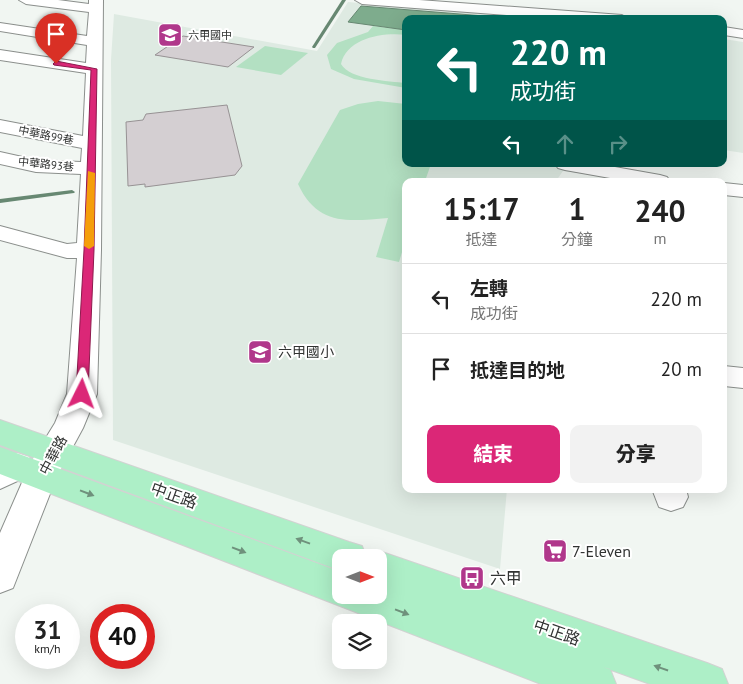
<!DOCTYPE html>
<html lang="zh-TW">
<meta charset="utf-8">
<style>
:root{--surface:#fff;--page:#f2f2f2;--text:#222;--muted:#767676;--line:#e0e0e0;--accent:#db2777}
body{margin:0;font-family:"PT Sans","Noto Sans TC",sans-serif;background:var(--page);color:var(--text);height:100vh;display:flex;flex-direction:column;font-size:19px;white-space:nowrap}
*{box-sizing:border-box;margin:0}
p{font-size:16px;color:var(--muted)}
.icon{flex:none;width:28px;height:28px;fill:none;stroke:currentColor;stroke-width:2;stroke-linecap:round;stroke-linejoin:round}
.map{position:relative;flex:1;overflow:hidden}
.sheet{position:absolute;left:402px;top:178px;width:325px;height:315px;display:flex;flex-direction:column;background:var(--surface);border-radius:10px;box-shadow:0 5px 20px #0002}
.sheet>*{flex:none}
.guide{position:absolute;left:402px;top:15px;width:325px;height:152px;border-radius:10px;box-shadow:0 5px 20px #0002;background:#00695c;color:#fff;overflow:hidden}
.needle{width:32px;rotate:90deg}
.buttons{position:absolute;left:332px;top:549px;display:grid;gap:10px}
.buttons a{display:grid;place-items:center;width:55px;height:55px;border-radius:10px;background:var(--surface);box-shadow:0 5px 20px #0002;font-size:25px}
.speed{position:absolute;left:15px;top:604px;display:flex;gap:10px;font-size:25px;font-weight:700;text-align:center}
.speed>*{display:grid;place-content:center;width:65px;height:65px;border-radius:50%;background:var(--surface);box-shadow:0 5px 20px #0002;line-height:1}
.speed small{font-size:12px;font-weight:400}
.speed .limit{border:8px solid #d22;background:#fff;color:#111}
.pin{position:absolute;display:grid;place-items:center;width:42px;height:42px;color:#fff;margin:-51px -21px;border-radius:50% 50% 50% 0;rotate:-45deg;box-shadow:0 0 5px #0007}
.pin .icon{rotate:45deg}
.me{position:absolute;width:55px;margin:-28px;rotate:3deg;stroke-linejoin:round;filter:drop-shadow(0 0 4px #0008)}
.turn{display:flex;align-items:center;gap:18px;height:105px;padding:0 25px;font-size:22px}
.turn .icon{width:65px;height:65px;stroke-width:2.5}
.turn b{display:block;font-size:35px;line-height:42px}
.lanes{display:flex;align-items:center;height:48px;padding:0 25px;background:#0003;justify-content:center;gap:25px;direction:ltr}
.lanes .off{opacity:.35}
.eta{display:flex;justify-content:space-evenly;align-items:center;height:85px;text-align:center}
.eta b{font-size:30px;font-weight:800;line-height:35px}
.action{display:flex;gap:10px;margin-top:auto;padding:10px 25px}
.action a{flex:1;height:58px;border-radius:10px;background:var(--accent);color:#fff;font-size:20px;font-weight:800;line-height:58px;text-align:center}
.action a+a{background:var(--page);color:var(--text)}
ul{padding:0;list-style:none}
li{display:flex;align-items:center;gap:15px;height:70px;padding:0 25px;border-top:1px solid var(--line)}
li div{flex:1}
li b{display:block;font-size:19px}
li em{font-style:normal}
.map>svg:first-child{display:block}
</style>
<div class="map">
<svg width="743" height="684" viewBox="0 0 743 684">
<rect width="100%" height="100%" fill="#f1f6f2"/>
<g fill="#deeae2">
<path d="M348,2L540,19H406V164H588L586,174L563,171L556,181H406V489H507L500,569L113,440L111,60L114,14L317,51Z"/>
<path d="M724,39L743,42V153L724,150Z"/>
</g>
<g fill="#b3e0c2">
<path d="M373,26L406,30V35C383,32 347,38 341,64C350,80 389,81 406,83V88L354,79L331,69L327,55L337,43L368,32Z"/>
<path d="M265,46L308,53L281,75L236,67Z"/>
<path d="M378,101L406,104V164H431L425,181H406V239L399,262L376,257L388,218C349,221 318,227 298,184L340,110L358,104Z"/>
</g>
<path fill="#7eac8d" stroke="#678872" d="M361,6L484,16L483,19H406V30L348,22Z"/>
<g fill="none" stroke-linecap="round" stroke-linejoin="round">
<g fill="#678872" fill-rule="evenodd">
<path d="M342,0H346L315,48H313L312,47Z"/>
<path d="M72,190L75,192L74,193L0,203V199Z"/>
</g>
</g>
<g fill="#d4cfd2" stroke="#979294">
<path d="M183,36L254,47L228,67L155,55Z"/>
<path d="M227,105L242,166L235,175L145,187V184L128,186L126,122L143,120L146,114Z"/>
</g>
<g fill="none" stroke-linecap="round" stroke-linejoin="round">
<defs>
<g id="minor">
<path d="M19,0H58L89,4V0H103L101,250L97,394L83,428L57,476L13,588L0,593V533L24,478L0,489V460L17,453L29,457L31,462L55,423L67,394L77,258H67L0,240V226L67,244L77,243L81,174L36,172L0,164V152L36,160L81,162L82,148L0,132V120L83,136L86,73L0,60V50L86,63L87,45L0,31V23L87,36L89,12L26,4Z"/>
<path d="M355,0H419L622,15L629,19H560L362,4Z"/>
<path d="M724,27L743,30V38L724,35Z"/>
<path d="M555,164H598L660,175L667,177L670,181H627L565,170L558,168Z"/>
<path d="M724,183L743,185V197L724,195Z"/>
<path d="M724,366L743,368V388L724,386Z"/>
<path d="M652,489H686L688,497L683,507L671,511L659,507Z"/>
</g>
<path id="major" d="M0,420L349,542L362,546L366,556L379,551L707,663L722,669L728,684H650L603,667L610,669L616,684H541L0,474V447L341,572V595H379V585L528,639L379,585V558H341V571L0,445Z"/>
</defs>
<use href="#minor" stroke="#8b8f8c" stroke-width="2"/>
<use href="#major" stroke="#d2d2d2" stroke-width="2"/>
<use href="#minor" fill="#fff" fill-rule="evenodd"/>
<use href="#major" fill="#adefc7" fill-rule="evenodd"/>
</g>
<defs><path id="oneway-solid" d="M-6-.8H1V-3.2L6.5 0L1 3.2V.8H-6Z" transform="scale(1.25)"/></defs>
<g fill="#6f917c">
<use href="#oneway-solid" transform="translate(87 493) rotate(21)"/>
<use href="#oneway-solid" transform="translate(303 541) rotate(-160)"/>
<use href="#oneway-solid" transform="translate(239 550) rotate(21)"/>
<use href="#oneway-solid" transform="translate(402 612) rotate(21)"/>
<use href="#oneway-solid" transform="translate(661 668) rotate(-161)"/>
</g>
<path fill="#db2777" stroke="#8e194d" d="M56,61L97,69L94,250L88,394L82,398L76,394L84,250L91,70L54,65L53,64Z"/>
<path fill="#f59e0b" d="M88,171L95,173L94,246L89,249L84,246Z"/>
<defs>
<symbol id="school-square" viewBox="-11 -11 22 22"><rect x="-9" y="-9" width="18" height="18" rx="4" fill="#b0378b" stroke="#fff"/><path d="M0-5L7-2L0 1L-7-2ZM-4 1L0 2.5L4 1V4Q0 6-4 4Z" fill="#fff"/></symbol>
<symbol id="supermarket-square" viewBox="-11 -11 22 22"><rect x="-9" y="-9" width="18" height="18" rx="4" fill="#b0378b" stroke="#fff"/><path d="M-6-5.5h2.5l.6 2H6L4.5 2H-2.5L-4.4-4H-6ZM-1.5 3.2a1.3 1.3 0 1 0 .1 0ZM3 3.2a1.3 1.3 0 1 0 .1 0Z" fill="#fff"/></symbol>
<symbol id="bus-square" viewBox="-11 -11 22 22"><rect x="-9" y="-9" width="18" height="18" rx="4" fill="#b0378b" stroke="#fff"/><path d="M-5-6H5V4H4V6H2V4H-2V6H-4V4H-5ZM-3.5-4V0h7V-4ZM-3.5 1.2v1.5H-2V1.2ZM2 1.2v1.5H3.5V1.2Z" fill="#fff"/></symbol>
</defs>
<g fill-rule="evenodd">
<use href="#school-square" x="156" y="21" width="28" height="28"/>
<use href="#school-square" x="246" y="338" width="28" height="28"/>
<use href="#supermarket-square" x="541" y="537" width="28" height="28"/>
<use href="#bus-square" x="458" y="564" width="28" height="28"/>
</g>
<g text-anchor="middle" stroke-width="4" stroke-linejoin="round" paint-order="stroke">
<g font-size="11" fill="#313332" stroke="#fff" text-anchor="start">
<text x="188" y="39">六甲國中</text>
</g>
<g font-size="11" fill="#313332" stroke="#fff">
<text transform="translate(46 135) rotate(11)" y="4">中華路99巷</text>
<text transform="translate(46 164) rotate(6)" y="4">中華路93巷</text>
</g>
<g font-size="14" fill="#313332" stroke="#fff" text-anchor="start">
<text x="278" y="357">六甲國小</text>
</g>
<g font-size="14" fill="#313332" stroke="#fff">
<text transform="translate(53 455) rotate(-62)" y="5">中華路</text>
</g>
<g font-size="16" fill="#313332" stroke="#fff">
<text transform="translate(174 495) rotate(20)" y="6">中正路</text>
<text transform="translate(557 632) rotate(19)" y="6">中正路</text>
</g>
<g font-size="16" fill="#313332" stroke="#fff" text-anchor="start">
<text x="572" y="557">7-Eleven</text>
<text x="490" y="584">六甲</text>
</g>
</g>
</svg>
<div class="buttons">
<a><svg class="needle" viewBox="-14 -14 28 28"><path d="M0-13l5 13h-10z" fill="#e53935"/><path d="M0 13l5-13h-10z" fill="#767676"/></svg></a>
<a><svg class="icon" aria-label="layers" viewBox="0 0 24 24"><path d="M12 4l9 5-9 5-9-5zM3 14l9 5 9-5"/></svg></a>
</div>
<div class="speed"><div>31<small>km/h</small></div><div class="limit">40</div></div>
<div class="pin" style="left:56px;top:64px;background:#d93025"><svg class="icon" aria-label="arrive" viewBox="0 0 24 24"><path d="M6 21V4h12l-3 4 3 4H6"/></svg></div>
<svg class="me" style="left:82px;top:394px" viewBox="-20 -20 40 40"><path d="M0-17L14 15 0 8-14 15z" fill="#db2777" stroke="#fff" stroke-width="4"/></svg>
<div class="guide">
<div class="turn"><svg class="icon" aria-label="left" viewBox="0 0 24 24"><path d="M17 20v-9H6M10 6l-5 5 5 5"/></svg><div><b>220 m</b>成功街</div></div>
<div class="lanes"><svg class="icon" aria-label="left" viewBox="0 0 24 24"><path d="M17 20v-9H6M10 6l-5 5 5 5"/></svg><svg class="icon off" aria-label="ahead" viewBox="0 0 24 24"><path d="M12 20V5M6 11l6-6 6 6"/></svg><svg class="icon off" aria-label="right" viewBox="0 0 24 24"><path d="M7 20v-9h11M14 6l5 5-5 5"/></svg></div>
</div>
<section class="sheet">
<div class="eta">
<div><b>15:17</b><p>抵達</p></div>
<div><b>1</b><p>分鐘</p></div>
<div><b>240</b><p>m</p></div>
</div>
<ul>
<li><svg class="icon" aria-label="left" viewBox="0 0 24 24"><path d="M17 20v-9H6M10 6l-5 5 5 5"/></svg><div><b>左轉</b><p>成功街</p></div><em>220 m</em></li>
<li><svg class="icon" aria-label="arrive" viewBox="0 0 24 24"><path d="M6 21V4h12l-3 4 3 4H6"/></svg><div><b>抵達目的地</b></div><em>20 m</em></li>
</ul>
<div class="action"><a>結束</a><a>分享</a></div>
</section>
</div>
